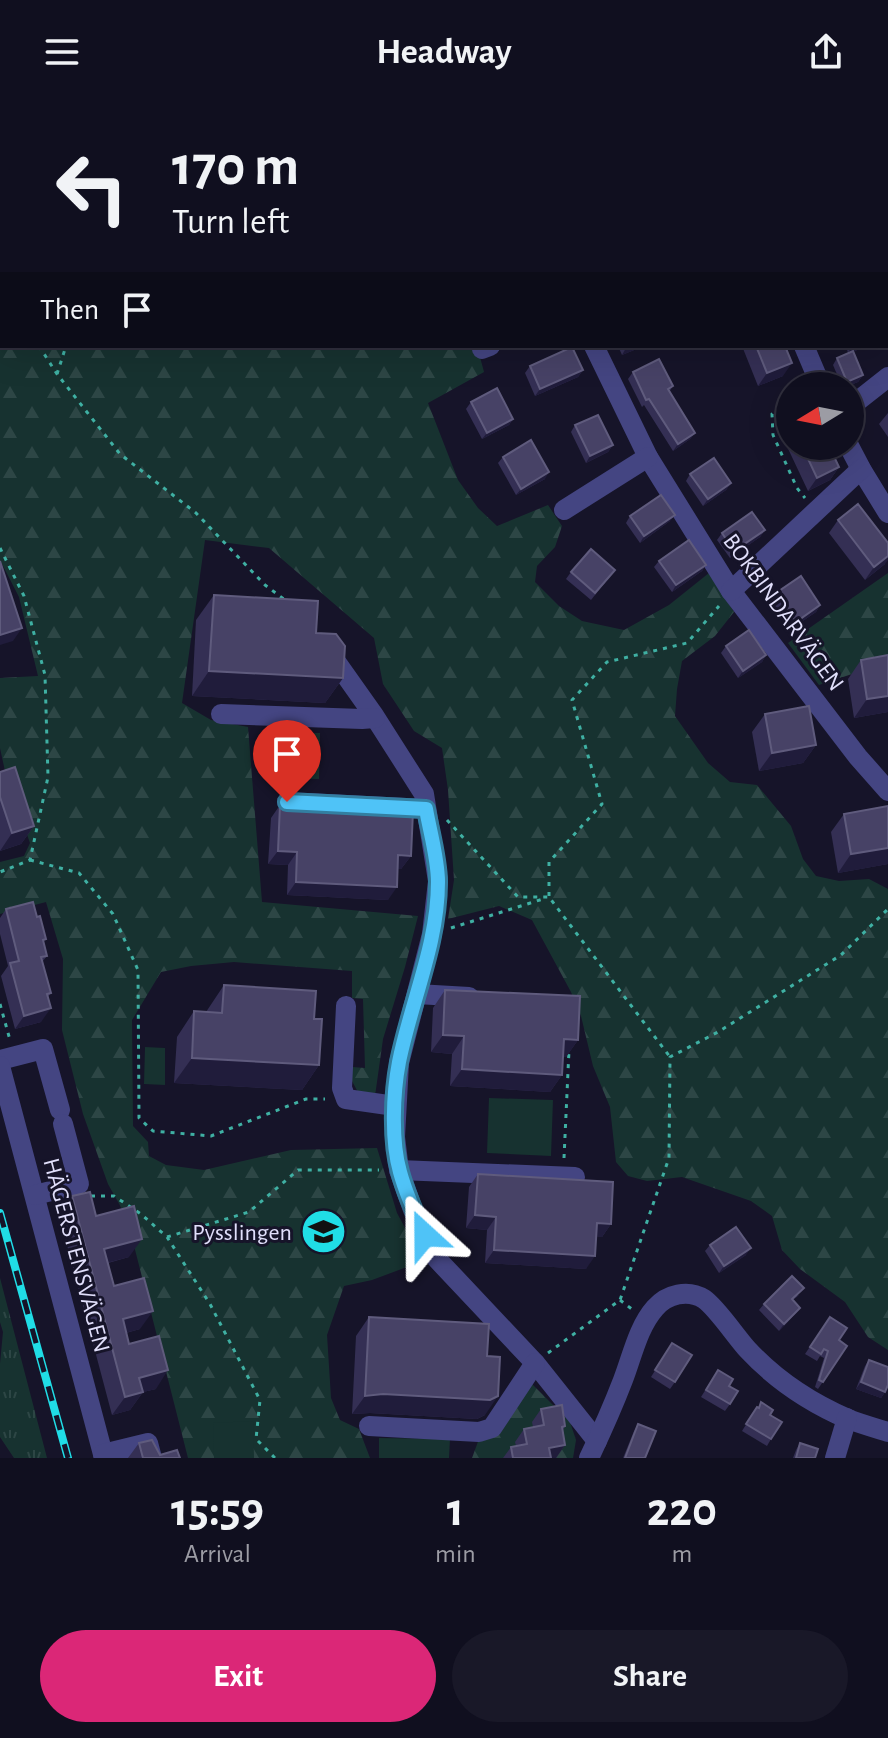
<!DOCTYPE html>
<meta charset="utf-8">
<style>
:root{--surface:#100f1f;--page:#191828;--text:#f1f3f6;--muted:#9c9ca4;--line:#302f3d;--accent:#db2777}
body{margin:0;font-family:"Alegreya Sans",sans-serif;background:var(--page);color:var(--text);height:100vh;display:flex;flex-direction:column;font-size:30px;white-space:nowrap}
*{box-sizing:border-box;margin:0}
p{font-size:26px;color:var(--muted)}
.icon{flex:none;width:44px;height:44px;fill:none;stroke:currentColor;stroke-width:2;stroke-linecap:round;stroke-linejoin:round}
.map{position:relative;height:1354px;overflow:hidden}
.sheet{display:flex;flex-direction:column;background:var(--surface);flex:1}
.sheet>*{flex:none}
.hud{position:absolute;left:0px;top:0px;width:888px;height:244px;box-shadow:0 8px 32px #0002,0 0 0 2px var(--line);background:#100f1f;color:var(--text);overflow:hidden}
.needle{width:52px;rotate:260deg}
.fabs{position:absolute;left:776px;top:268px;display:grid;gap:16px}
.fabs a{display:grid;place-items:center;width:88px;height:88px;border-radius:50%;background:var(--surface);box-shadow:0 8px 32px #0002,0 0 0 2px var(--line);font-size:40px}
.pin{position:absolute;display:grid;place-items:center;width:68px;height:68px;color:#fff;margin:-82px -34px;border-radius:50% 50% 50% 0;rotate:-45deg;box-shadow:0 0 8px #0007}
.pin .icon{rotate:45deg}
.me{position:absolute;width:88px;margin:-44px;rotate:336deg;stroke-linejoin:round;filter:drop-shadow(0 0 6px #0008)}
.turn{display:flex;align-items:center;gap:28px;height:168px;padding:0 40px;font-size:36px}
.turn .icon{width:104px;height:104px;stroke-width:2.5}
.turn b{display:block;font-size:56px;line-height:68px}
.then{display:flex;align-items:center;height:76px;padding:0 40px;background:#0003;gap:16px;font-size:30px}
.eta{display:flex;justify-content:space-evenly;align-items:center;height:136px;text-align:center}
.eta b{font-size:48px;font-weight:700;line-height:56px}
.action{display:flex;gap:16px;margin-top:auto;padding:16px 40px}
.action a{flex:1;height:92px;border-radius:48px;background:var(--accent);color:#fff;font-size:32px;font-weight:700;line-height:92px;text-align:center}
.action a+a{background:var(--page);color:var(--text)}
header{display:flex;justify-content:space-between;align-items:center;height:104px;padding:0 40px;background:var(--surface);font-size:36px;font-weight:700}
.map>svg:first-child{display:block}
</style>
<header><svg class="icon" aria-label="menu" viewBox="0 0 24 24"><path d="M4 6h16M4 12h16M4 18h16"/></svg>Headway<svg class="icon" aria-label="share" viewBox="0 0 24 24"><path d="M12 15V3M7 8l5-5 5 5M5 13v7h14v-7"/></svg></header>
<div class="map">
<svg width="888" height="1354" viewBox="0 0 888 1354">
<defs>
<pattern id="grass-tufts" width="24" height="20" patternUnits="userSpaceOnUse" patternTransform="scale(2)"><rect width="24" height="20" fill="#173230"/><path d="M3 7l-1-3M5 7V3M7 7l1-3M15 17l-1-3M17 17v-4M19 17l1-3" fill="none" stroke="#2d4645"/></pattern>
<pattern id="forest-firs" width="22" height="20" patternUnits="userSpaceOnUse" patternTransform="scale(2)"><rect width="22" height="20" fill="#173230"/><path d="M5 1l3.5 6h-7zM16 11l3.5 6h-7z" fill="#2d4645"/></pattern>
</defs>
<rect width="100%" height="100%" fill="#161429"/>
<path fill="url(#grass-tufts)" d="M0,1174L47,1354H14L0,1333V1260L3,1228L0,1218Z"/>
<g fill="url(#forest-firs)">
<path d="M0,56L2,61V242H477L484,268L428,299L458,376L478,404L497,422L548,401L562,422L555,443L537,462L535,478L559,502L582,517L624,526L669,501L709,469L734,508L715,532L682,557L677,585L675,612L708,659L730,678L757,681L791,722L803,755L816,772L839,777L869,775L888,785V1246L868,1233L845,1198L800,1165L782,1146L772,1112L751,1097L682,1073L647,1077L628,1072L616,1058L610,1003L593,962L581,912L571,888L532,816L499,802L448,815L454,776L448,686L442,644L414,627L383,580L374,534L269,444L205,436L182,599L211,616L248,623L262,798L418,812L405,863L383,935L375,992L359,990L352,977V963L365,964L363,895L352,894V867L234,858L191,862L161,868L132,916L133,1022L148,1038L149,1052L166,1061L204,1066L291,1046L377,1044L397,1109L423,1157L372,1176L344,1182L327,1231L331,1294L340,1316L359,1325L370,1354H188L127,1114L108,1080L83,1010L62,926L63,855L46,798L0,810V758L24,752L30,739L5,667L0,644V574L38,572L19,493L0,456Z"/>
<path d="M888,469V558L819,581L788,539Z"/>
<path d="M530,1278L570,1318L576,1336L573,1354H472L479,1335Z"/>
</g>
<g fill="#173230">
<path d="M266,628L320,629L319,675L266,674Z"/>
<path d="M145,943L165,944V981L144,980Z"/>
<path d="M489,994L553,996L551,1052L487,1049Z"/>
<path d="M253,1317L254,1354H214L213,1319Z"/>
<path d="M379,1334L450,1335L449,1354H379Z"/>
</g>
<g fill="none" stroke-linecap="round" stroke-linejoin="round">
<g stroke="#3fb0a3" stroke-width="3" stroke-dasharray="4 6" stroke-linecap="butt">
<path d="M663,0L664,2"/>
<path d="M886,32H888"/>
<path d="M0,201L2,202"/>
<path d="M39,242L57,270L120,350L196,409L265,481L285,496"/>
<path d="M57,270L66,242"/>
<path d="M790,302L780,303L772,310L773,331L797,384L805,394"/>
<path d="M0,444L24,492L45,571L48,673L30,756L0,768"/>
<path d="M447,716L518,793H549L670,953"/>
<path d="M30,756L79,769L113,810L138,866L139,1014L153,1027L211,1032L306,995H325"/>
<path d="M549,792V758L602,700L572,596L607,558L687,539L719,502"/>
<path d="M451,824L543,795"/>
<path d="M0,900L10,936"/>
<path d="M564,1054L569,946"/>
<path d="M91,1092H114L141,1110L167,1133L210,1200L260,1296L256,1335L275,1354"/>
<path d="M167,1133L249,1108L298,1066H379"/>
<path d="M620,1196L633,1206"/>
<path d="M548,1249L620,1196L669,1054L670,953L718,928L841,851L888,805"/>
</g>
<g stroke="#444582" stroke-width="20">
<path d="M0,0L2,5"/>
<path d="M724,0L725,2"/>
<path d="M537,2V0"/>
<path d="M594,242L648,353L731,487L858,653L888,687"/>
<path d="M804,242L821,282"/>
<path d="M482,245L490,242"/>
<path d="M850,303L888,273"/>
<path d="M849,342L861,365L888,409"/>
<path d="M564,406L648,353"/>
<path d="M731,487L861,365"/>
<path d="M327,545L373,610L424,690L438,777L432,830L399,959L395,1033L399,1066L413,1106L437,1155L535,1259L597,1337"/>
<path d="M221,610L362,615L375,614"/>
<path d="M287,698L426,705"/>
<path d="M417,890L469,893"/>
<path d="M346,902L342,984L346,995L395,1002"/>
<path d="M0,956L43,945L60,1006"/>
<path d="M0,962L104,1354"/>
<path d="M399,1066L575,1073"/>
<path d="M35,1091L79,1080L63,1020"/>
<path d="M369,1322L479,1328L492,1324L535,1259"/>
<path d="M103,1350L148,1339L152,1354"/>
<path d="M589,1354C601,1329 613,1302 623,1276C632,1253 638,1223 655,1204C667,1190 688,1185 704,1195C717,1204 736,1233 748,1246C775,1275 811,1299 848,1315C861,1320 875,1324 888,1328"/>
<path d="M835,1354L847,1314"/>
</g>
<defs>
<path id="rail" d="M0,1109L68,1354"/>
</defs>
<use href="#rail" stroke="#20dde6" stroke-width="8"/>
<use href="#rail" stroke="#161429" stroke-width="5" stroke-dasharray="15" stroke-linecap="butt"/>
</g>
<g fill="#342f54">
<path d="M668,0H703L704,2H668Z"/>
<path d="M830,0H888V4L886,7V2H831Z"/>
<path d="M886,42H888V139L886,134Z"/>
<path d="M618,242H644L622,251Z"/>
<path d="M742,242H785L783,272L758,282Z"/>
<path d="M846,242H870L848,249Z"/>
<path d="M837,254L863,271L858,278L848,282H842L833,261Z"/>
<path d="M530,262L583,266L578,273L535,292L525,269Z"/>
<path d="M633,268L673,282L669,288L695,329L690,335L673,347L644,301L642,303L628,275Z"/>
<path d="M471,298L513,315L509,321L482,335L466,305Z"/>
<path d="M790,301V342H829L839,363L830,376L808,387L775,317L784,304Z"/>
<path d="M888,309V333L879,320Z"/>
<path d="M575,321L613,341L608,348L586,359L571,328Z"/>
<path d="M503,353L545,375L516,391L498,359Z"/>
<path d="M690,370L731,379L726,386L703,402L686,377Z"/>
<path d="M630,412L670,417L640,439L626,419Z"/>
<path d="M838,416L885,460L865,476L829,429Z"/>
<path d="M765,426L760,433L730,454L717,436L722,429Z"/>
<path d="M659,457L706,461L702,467L672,488L654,463Z"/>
<path d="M615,466L591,496L566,475L571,468Z"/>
<path d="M776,489L820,501L816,508L791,525L771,496Z"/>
<path d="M214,491L343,574L325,599L192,592L196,516Z"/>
<path d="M726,542L766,551L762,558L738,574L721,549Z"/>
<path d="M861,556L888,608L854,614L848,575Z"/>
<path d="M765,610L816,641L803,659L759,667L752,628Z"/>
<path d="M0,668L34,722L21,740L0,747Z"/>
<path d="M280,701L411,752L401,765H398L388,796L287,791L288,761L268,760L271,714Z"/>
<path d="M888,702V760L838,769L831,728L844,710Z"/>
<path d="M6,805L44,839L47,852L42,858L51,889L48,893L41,918L15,925L1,872L8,862L0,830V814Z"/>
<path d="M224,881L314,915L319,961L302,986L174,979L177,933L194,907L206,908Z"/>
<path d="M445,886L578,936L566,953H563L562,971L550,988L450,982L452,950L431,948L433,904Z"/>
<path d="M478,1070L611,1120L602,1133L596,1132L586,1165L485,1159L487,1126L466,1124L469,1083Z"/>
<path d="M72,1092L96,1112L129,1153L108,1159L114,1182L140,1225L126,1229L129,1240L156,1285L143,1288L130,1306L112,1311L59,1111Z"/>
<path d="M710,1141L746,1151L719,1169L705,1147Z"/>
<path d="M799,1191L793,1196L800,1204L795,1210L779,1227L759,1206L764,1200Z"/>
<path d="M369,1213L485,1311L477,1315L370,1309L352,1310L356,1232Z"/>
<path d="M830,1213L839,1236L847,1242L818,1285L815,1283L824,1254L820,1252L817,1257L805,1250Z"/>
<path d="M672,1239L675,1278L670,1285L651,1273Z"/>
<path d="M869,1256L885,1288L881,1294L856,1285L865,1262Z"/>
<path d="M718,1266L729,1282L730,1300L725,1307L701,1293Z"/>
<path d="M757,1303L771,1335L767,1342L742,1327Z"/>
<path d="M541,1305L565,1322L563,1326L565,1341L556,1354H503L511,1343L516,1342L515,1338L524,1325L533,1323L532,1318Z"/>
<path d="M638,1320L645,1354H623L634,1327Z"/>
<path d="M139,1339L160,1351L180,1354H128Z"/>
<path d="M800,1339L815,1354H793L796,1346Z"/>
</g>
<g fill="#201c3b">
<path d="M493,0L518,1L517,2H492Z"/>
<path d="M886,222H888V236L886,237Z"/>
<path d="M631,242H644L622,251L626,244Z"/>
<path d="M852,242H870L848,249Z"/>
<path d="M792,259L783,272L758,282L767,269Z"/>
<path d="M583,266L578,273L535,292L540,285Z"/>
<path d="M863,271L858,278L848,282H844L847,278Z"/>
<path d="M513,315L509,321L482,335L487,329Z"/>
<path d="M695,329L690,335L673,347L678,340Z"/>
<path d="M613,341L608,348L586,359L590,352Z"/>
<path d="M839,363L830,376L808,387L817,374Z"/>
<path d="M549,368L545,375L516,391L521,385Z"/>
<path d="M731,379L726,386L703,402L708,395Z"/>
<path d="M675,411L670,417L640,439L644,432Z"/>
<path d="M765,426L760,433L730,454L734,447Z"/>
<path d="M888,452V456L885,460L865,476L874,463Z"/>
<path d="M706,461L702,467L672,488L676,481Z"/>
<path d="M820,501L816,508L791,525L796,518Z"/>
<path d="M22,524L13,537L0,541V531Z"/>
<path d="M766,551L762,558L738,574L743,567Z"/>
<path d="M209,567L343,574L325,599L192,592Z"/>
<path d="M888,592V608L854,614L867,595Z"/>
<path d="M816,641L803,659L759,667L772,649Z"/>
<path d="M34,722L21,740L0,747L12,729Z"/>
<path d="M888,744V760L838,769L851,750Z"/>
<path d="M278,747L297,748L288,761L268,760Z"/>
<path d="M398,751L411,752L401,765H389Z"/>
<path d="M296,778L397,783L388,796L287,791Z"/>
<path d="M51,904L41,918L15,925L24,912Z"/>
<path d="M443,931L464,932L452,950L431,948Z"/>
<path d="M564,935L578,936L566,953L552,952Z"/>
<path d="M192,954L319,961L302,986L174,979Z"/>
<path d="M462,965L562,971L550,988L450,982Z"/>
<path d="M475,1111L496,1113L487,1126L466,1124Z"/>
<path d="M597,1119L611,1120L602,1133L588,1132Z"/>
<path d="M142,1135L129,1153L91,1163L104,1145Z"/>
<path d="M751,1144L746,1151L719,1169L724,1162Z"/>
<path d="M494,1146L595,1152L586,1165L485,1159Z"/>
<path d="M800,1204L795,1210L779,1227L784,1220Z"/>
<path d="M153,1207L140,1225L110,1233L123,1215Z"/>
<path d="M168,1266L156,1285L143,1288L130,1306L112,1311L139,1274Z"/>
<path d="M861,1278L885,1288L881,1294L856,1285Z"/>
<path d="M383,1290L498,1292L485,1311L477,1315L370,1309L352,1310L365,1292Z"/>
<path d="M565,1341L556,1354H542L549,1344Z"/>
</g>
<g fill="#474266" stroke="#5f5b7d" stroke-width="2">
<path d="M20,0H44V2H21Z"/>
<path d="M444,0H460L459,2Z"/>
<path d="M567,0H583L584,2H567Z"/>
<path d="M681,0H703L704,2H682Z"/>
<path d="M772,0H799V2H773Z"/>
<path d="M865,0H887L883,2H866Z"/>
<path d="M886,42H888V115L886,116V87L888,86L886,82Z"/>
<path d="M888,194V222H886V195Z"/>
<path d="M756,242H785L792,259L767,269Z"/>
<path d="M572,243L583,266L540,285L530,262Z"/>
<path d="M853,247L863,271L847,278L837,254Z"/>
<path d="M659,255L673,282L668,285L695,329L678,340L649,295L646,296L633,268Z"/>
<path d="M497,284L513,315L487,329L471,298Z"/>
<path d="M790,301V316L784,304Z"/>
<path d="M598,311L613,341L590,352L575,321Z"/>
<path d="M531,336L549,368L521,385L503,353Z"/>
<path d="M802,342H829L839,363L817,374Z"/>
<path d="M714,354L731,379L708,395L690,370Z"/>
<path d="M661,391L675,411L644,432L630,412Z"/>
<path d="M858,400L888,439V452L874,463L838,416Z"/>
<path d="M752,408L765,426L734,447L722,429Z"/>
<path d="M689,436L706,461L676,481L659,457Z"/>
<path d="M591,445L615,466L595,489L571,468Z"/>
<path d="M0,457L22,524L0,531Z"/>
<path d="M801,472L820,501L796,518L776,489Z"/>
<path d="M214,491L318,497L316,529L336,530L345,542L343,574L209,567Z"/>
<path d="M749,526L766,551L743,567L726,542Z"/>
<path d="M888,551V592L867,595L861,556Z"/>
<path d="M809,602L816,641L772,649L765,610Z"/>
<path d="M15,663L34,722L12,729L0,693V668Z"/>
<path d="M280,701L413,707L411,752L398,751L397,783L296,778L297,748L278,747Z"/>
<path d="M888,702V744L851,750L844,710Z"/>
<path d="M33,798L37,813L40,812L46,835L43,836L47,852L41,853L51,889L47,890L51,904L24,912L10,859L19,857L6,805Z"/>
<path d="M224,881L316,887L314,915H322L319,961L192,954L194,907L222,909Z"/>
<path d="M445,886L580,892L578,936L564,935L562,971L462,965L464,932L443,931Z"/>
<path d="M478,1070L613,1078L611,1120L597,1119L595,1152L494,1146L496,1113L475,1111Z"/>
<path d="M90,1088L96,1112L134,1102L142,1135L104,1145L114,1182L144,1174L153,1207L123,1215L129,1240L159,1232L168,1266L139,1274L143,1288L125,1293L72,1092Z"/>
<path d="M736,1123L751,1144L724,1162L710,1141Z"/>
<path d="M792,1172L804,1184L792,1195L800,1204L784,1220L764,1200Z"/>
<path d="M369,1213L489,1220L487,1252L500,1253L498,1292L490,1296L383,1290L365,1292Z"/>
<path d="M830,1213L847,1224L839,1236L847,1242L823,1278L819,1276L828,1247L824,1245L821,1250L810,1243Z"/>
<path d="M672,1239L692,1251L675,1278L655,1266Z"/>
<path d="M869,1256L888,1263V1281L885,1288L861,1278Z"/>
<path d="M718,1266L733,1275L729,1282L738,1287L730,1300L706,1286Z"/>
<path d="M761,1298L773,1306L770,1311L782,1318L771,1335L746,1320L757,1303L759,1304Z"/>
<path d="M562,1301L565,1322L562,1323L565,1341L549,1344L551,1354H513L511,1343L527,1340L524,1325L544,1321L541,1305Z"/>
<path d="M638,1320L656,1327L645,1354H625Z"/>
<path d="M152,1336L160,1351L177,1346L180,1354H143L139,1339Z"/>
<path d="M800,1339L818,1345L815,1354H796Z"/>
</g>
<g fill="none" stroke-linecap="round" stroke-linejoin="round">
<defs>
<path id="route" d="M287,698L426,705C430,728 438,755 438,778C438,840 411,898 399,958C393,989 391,1037 400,1068C406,1090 415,1110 425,1131"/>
</defs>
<use href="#route" stroke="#337fa1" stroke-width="20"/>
<use href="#route" stroke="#4fc3f7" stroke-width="14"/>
</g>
<defs>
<symbol id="school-disc" viewBox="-11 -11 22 22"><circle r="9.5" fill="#20dde6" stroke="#161429"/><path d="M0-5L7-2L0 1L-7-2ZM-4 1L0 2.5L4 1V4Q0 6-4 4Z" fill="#111"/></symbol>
</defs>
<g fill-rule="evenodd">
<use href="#school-disc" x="298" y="1102" width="51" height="51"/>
</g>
<g text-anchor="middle" stroke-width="6" stroke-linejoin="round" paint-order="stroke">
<g font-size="24" fill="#e1dffb" stroke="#161429">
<text transform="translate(784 508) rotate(54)" y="8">BOKBINDARVÄGEN</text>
<text transform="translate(77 1151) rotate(75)" y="8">HÄGERSTENSVÄGEN</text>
</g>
<g font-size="24" fill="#e1dffb" stroke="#161429" text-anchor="end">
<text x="292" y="1136">Pysslingen</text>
</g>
</g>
</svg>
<div class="fabs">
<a><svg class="needle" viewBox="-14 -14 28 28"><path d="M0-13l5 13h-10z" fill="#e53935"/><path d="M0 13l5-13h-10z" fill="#9c9ca4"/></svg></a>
</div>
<div class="pin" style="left:287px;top:698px;background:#d93025"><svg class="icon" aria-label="arrive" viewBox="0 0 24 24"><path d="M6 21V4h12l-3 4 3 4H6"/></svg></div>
<svg class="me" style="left:425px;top:1131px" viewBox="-20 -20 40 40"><path d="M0-17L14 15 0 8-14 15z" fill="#4fc3f7" stroke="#fff" stroke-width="4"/></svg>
<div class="hud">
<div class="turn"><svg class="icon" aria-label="left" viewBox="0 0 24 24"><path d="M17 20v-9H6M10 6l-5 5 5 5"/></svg><div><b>170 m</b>Turn left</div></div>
<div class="then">Then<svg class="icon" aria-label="arrive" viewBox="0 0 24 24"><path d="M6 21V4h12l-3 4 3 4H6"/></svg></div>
</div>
</div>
<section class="sheet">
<div class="eta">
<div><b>15:59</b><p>Arrival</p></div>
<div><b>1</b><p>min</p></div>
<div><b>220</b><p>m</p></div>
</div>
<div class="action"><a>Exit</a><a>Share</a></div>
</section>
